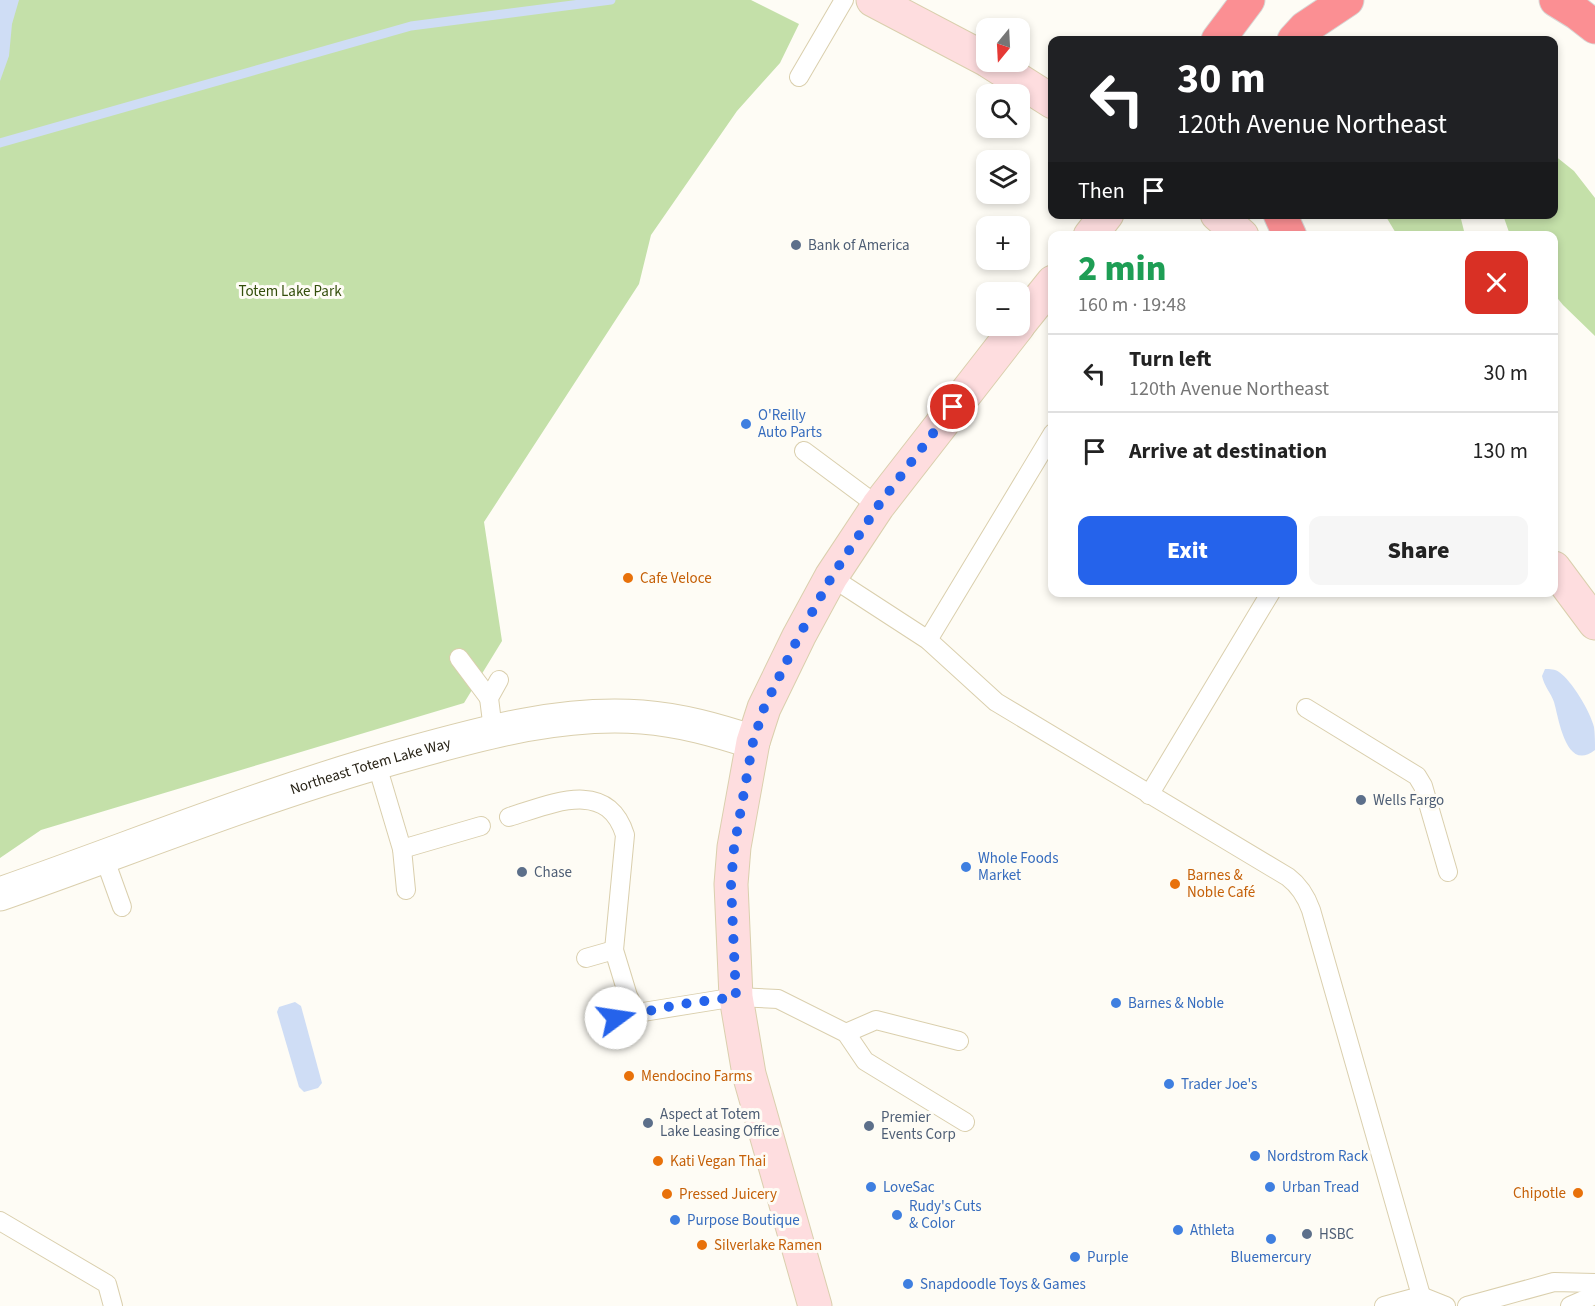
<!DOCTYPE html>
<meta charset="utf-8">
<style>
:root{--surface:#fff;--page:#f6f6f6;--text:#222;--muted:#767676;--line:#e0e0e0;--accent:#2563eb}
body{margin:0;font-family:"Source Sans 3",sans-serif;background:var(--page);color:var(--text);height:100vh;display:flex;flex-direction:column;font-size:22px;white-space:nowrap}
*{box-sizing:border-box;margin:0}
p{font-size:20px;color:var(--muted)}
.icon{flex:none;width:33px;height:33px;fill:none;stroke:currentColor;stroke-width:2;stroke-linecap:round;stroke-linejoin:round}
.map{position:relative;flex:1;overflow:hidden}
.details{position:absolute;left:1048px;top:231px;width:510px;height:366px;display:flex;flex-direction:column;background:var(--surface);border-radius:12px;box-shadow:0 3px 9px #0003}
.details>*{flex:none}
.banner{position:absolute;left:1048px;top:36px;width:510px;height:183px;border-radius:12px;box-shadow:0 3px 9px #0003;background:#202124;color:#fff;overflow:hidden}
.needle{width:39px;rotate:198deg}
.tools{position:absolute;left:976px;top:18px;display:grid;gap:12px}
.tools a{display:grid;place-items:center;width:54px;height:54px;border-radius:12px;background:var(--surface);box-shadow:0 3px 9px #0003;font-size:30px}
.pin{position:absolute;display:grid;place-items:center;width:51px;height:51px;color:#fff;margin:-26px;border:3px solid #fff;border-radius:50%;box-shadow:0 2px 6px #0007}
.me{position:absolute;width:66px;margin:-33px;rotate:76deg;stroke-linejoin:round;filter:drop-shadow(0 0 4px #0008)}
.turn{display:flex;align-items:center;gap:21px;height:126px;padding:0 30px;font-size:27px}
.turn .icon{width:78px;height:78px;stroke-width:2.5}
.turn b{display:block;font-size:42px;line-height:51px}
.then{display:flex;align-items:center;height:57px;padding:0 30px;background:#0003;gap:12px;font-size:22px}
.round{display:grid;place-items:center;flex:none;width:63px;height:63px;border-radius:12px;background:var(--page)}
.head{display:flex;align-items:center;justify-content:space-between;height:102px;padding:0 30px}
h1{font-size:36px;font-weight:800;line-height:45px;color:#1e9e55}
.primary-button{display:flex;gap:12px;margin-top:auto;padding:12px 30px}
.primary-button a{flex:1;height:69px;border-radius:12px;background:var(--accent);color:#fff;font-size:24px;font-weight:800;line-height:69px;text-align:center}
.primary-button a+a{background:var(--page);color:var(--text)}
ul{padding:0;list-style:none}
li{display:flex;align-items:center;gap:18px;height:78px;padding:0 30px;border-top:2px solid var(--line)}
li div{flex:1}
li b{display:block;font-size:22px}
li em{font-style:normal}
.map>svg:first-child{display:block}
</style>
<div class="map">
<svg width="1595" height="1306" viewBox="0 0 1595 1306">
<rect width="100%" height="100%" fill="#fefcf5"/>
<g fill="#c4e0a9">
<path d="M0,0H751L799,24L780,63L737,111L651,235L639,284L484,522L502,641L464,703L41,830L0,858Z"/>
<path d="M1554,155L1574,171L1595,198V336L1563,305L1554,294V236L1510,235L1503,215L1554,214Z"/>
<path d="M1385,215H1460L1465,235H1397Z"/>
</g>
<g fill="#cfddf5">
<path d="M0,0H19L12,24L9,56L0,81Z"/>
<path d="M1545,669C1550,669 1555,669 1559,672C1572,681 1590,711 1594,727C1595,734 1595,743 1595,750C1566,773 1559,719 1554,702C1551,693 1544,686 1542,676Z"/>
<path d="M295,1002L301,1006L322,1083L318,1088L304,1092L299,1087L277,1012L279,1007Z"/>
</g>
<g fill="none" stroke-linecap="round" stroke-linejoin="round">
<path stroke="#cfddf5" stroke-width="9" d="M0,143L411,26L611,0"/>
<defs>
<g id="lane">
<path d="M799,77L844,0"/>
<path d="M804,451L878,506"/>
<path d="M831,577L928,640L996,702L1288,877C1300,886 1306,896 1311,910L1424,1306"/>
<path d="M928,640L1053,433"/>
<path d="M459,658L489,698"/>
<path d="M1306,708L1417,776L1423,786L1448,872"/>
<path d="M493,730L489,698L499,680"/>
<path d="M376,762L402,849L406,890"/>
<path d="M1149,795L1271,592"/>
<path d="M509,817C549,805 607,777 625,835L614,950L628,996L637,1013L736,997L778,999L846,1033L865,1061L965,1122"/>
<path d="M402,849L481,826"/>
<path d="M104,857L122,907"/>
<path d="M586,958L614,950"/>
<path d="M616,1018L637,1013"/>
<path d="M846,1033L876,1020L959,1041"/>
<path d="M0,1221L107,1284L113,1306"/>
<path d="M1384,1306L1421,1296L1446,1306"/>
<path d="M1467,1306L1554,1282L1595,1283"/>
<path d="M1570,1306L1595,1295"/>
</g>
<g id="street">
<path id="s1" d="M0,894C137,846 271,791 411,753C487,732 563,711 642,717C681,720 716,730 753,742"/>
</g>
<g id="secondary">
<path d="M873,0L987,60"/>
<path d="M990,62L1053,102"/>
<path d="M1217,214L1242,236"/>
<path d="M1090,236L1107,214"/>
<path d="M1020,323L1053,282"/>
<path d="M1554,568L1595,623"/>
<path d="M815,1306L749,1074L736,997L731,884L734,847L753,742L764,708L799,636L831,577L878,506L1018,326"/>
</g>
<g id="highway">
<path d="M1556,0L1577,13L1595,27"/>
<path d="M1218,40L1248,0"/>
<path d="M1294,40L1305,28L1347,0"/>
<path d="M1280,214L1290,236"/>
</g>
</defs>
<use href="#lane" stroke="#dacfad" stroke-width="20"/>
<use href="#street" stroke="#dacfad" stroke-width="35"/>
<use href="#secondary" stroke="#dacfad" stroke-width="35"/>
<use href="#highway" stroke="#d8d7d5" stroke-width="35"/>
<use href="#lane" stroke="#fff" stroke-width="18"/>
<use href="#street" stroke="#fff" stroke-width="33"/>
<use href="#secondary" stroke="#fedddf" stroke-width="33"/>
<use href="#highway" stroke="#fb8f93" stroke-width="33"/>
</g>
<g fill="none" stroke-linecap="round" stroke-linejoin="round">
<path stroke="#2563eb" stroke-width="10" stroke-dasharray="0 18" d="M616,1018L682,1004L736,997L731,884L734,848L753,742L764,708L799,636L831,578L878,506L953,407"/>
</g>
<g fill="#5c6f8a" stroke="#fefcf5" stroke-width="2">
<circle cx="796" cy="245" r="6"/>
<circle cx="1361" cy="800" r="6"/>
<circle cx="522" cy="872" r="6"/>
<circle cx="648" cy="1123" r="6"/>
<circle cx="869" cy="1126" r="6"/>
<circle cx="1307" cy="1234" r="6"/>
</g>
<g fill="#3f7fe0" stroke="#fefcf5" stroke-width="2">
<circle cx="746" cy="424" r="6"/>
<circle cx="966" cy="867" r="6"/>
<circle cx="1116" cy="1003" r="6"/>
<circle cx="1169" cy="1084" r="6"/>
<circle cx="1255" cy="1156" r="6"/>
<circle cx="871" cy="1187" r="6"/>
<circle cx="1270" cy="1187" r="6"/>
<circle cx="897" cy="1215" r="6"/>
<circle cx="675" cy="1220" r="6"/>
<circle cx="1178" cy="1230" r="6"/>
<circle cx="1271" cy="1239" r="6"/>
<circle cx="1075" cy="1257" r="6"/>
<circle cx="908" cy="1284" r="6"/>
</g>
<g fill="#e8710a" stroke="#fefcf5" stroke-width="2">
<circle cx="628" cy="578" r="6"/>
<circle cx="1175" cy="884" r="6"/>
<circle cx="629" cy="1076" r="6"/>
<circle cx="658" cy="1161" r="6"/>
<circle cx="1578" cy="1193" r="6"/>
<circle cx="667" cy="1194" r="6"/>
<circle cx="702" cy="1245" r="6"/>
</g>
<g text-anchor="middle" stroke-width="6" stroke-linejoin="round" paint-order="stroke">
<g font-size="15" fill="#4e5e75" stroke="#fefcf5" text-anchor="start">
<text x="808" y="250">Bank of America</text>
<text x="1373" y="805">Wells Fargo</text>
<text x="534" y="877">Chase</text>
<text x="660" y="1119">Aspect at Totem<tspan x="660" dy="17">Lake Leasing Office</tspan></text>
<text x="881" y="1122">Premier<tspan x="881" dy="17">Events Corp</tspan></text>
<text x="1319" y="1239">HSBC</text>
</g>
<g font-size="15" fill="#334e0b" stroke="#fefcf5">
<text x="290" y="296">Totem Lake Park</text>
</g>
<g font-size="15" fill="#366cbe" stroke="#fefcf5" text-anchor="start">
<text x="758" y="420">O'Reilly<tspan x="758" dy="17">Auto Parts</tspan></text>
<text x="978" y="863">Whole Foods<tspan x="978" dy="17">Market</tspan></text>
<text x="1128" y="1008">Barnes &amp; Noble</text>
<text x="1181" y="1089">Trader Joe's</text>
<text x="1267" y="1161">Nordstrom Rack</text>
<text x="883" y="1192">LoveSac</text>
<text x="1282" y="1192">Urban Tread</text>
<text x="909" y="1211">Rudy's Cuts<tspan x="909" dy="17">&amp; Color</tspan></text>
<text x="687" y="1225">Purpose Boutique</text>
<text x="1190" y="1235">Athleta</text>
<text x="1087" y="1262">Purple</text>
<text x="1271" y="1262" text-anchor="middle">Bluemercury</text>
<text x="920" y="1289">Snapdoodle Toys &amp; Games</text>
</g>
<g font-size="15" fill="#c56008" stroke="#fefcf5" text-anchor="start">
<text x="640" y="583">Cafe Veloce</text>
<text x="1187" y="880">Barnes &amp;<tspan x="1187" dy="17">Noble Café</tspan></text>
<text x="641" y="1081">Mendocino Farms</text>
<text x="670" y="1166">Kati Vegan Thai</text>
<text x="1566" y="1198" text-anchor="end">Chipotle</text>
<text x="679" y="1199">Pressed Juicery</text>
<text x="714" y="1250">Silverlake Ramen</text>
</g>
<g font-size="15" fill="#282317" stroke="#fefcf5">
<text dy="5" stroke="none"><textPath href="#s1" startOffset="392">Northeast Totem Lake Way</textPath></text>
</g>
</g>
</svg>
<div class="tools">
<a><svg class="needle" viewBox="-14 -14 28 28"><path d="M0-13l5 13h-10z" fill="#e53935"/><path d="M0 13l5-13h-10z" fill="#767676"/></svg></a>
<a><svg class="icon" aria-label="search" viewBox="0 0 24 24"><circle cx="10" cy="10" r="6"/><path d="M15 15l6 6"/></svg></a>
<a><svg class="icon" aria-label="layers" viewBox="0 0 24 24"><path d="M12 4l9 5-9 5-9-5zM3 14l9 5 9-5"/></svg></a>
<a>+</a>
<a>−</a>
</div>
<div class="pin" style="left:953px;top:407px;background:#d93025"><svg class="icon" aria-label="arrive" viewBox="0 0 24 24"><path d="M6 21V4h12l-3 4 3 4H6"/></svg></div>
<svg class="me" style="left:616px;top:1018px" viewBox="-20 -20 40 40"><circle r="19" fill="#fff"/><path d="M0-13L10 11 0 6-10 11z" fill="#2563eb"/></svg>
<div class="banner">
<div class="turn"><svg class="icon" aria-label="left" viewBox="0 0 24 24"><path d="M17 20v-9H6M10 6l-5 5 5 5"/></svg><div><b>30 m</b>120th Avenue Northeast</div></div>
<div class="then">Then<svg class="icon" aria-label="arrive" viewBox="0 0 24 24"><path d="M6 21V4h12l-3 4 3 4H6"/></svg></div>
</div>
<section class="details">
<div class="head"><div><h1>2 min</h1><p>160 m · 19:48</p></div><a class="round" style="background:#d93025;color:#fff"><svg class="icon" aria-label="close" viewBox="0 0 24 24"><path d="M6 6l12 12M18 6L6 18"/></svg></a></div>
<ul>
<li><svg class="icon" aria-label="left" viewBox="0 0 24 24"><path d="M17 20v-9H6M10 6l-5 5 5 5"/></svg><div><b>Turn left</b><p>120th Avenue Northeast</p></div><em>30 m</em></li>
<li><svg class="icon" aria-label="arrive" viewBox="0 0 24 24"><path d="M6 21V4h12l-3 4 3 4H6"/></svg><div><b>Arrive at destination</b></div><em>130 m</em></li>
</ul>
<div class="primary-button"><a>Exit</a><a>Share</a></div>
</section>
</div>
